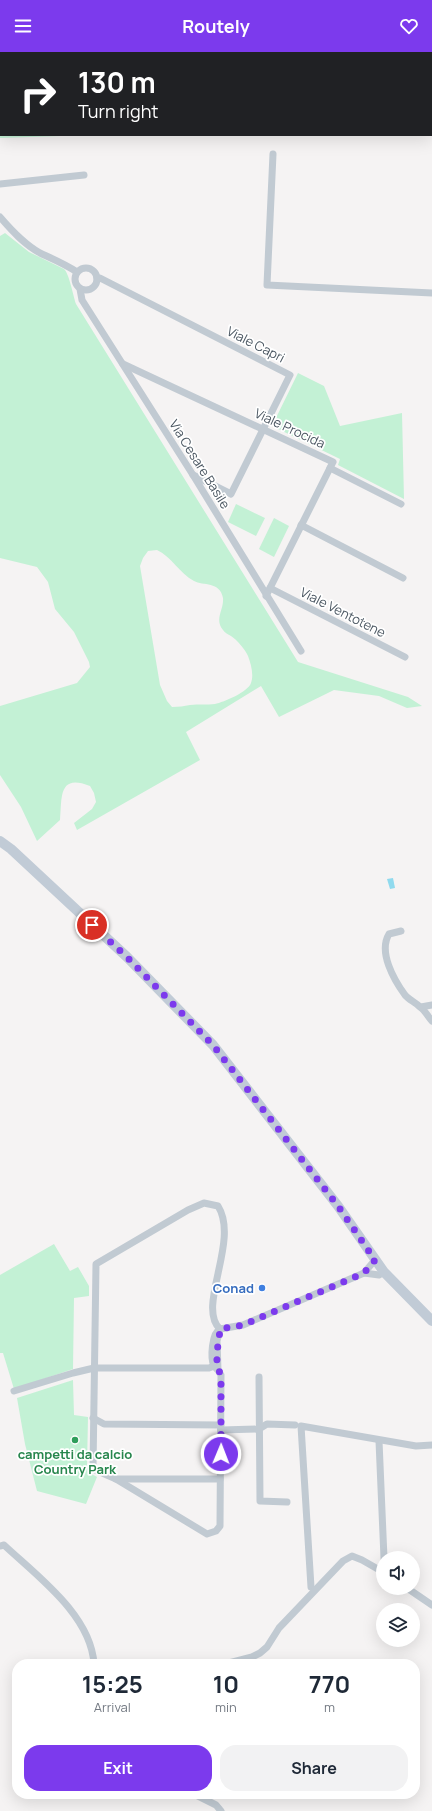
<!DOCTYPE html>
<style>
:root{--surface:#fff;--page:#f2f2f3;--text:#1f2937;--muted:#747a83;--accent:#7c3aed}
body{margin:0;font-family:Manrope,sans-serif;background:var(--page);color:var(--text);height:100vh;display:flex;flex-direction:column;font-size:15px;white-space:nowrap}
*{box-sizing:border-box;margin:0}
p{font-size:13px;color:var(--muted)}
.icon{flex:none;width:22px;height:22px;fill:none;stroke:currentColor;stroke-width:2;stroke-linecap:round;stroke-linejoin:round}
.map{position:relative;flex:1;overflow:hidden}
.drawer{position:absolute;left:12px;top:1607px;width:408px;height:140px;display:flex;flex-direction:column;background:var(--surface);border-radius:16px;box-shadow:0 4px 16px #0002}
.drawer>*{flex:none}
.top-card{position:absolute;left:0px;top:0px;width:432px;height:84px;box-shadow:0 4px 16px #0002;background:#202124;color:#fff;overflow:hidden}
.fabs{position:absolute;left:376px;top:1499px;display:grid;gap:8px}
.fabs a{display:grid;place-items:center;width:44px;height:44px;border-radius:50%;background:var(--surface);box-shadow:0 4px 16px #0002;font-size:20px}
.pin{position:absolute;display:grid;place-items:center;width:34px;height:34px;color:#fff;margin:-17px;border:2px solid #fff;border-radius:50%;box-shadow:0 1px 4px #0007}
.me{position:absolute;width:44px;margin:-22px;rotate:1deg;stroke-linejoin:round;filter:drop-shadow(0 0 3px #0008)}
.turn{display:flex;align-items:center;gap:14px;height:84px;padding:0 12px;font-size:18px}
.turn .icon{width:52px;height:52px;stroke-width:2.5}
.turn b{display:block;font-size:28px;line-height:34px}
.eta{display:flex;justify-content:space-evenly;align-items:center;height:68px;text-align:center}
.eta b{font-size:24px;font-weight:700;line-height:28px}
.primary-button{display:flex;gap:8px;margin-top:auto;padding:8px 12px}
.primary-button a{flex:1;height:46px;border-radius:16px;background:var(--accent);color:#fff;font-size:16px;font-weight:700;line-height:46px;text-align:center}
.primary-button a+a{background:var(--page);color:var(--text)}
header{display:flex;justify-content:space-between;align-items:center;height:52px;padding:0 12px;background:var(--accent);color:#fff;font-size:18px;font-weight:700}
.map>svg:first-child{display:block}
</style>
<header><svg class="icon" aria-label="menu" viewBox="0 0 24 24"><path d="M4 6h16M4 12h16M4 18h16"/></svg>Routely<svg class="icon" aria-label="heart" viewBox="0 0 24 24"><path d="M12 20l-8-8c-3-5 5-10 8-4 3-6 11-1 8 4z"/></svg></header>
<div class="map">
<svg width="432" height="1759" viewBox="0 0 432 1759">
<rect width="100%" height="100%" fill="#f5f3f3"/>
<g fill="#c3f1d5" fill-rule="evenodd">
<path d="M0,0H154L1,1V83H92L0,86Z"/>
<path d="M5,181L29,200L64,217C69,221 73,243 76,252L298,610L408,645L422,654L407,656L379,644L334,638L279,665L261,634L186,680L200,708L77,778L74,771L92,757L96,750L94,741L90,734C58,721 62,746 60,768L37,789L21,755L0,723V654L77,631L90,615L89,610L74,580L55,557L48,530L37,515L0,506V184ZM157,498C172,505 179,521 194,529C203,534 220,529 223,546C224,558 214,567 223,578C225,581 228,582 231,584C237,588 245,597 248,604C251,612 254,623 251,631C248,640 224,650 215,652C207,653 199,652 190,653C184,654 179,655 172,655L167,649L160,633L140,514L143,506L148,499Z"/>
<path d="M298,321L324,334L340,374L402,361L404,447L338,413L340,407L272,374Z"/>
<path d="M236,452L265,466L256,484L228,470Z"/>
<path d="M274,466L289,474L274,505L259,497Z"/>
<path d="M54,1192L70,1219L78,1215L89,1234V1244L74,1246L73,1317L14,1337L3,1301H0V1223Z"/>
<path d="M73,1328L74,1363L88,1365L87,1415L90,1421L97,1425L86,1452L37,1439L25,1392L17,1346Z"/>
</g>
<path fill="#90daee" d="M393,826L395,836L390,837L387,827Z"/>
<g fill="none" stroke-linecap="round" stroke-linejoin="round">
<g stroke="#c1cad2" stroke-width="7">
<path d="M273,102L267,233L432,241"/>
<path d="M0,132L84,123"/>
<path d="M0,165C12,179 24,192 40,201C53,207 65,212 77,220"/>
<circle cx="86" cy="227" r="11"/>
<path d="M97,226H100L290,323L231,442L193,423"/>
<path d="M80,237L82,248L193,423L301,599"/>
<path d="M123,312L333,410L266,544"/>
<path d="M330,416L401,452"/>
<path d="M301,473L403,526"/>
<path d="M270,536L405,605"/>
<path d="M401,879L389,882C378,900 394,928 405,943C409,948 415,950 420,955C425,958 428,965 432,969"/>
<path d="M421,955L432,953"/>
<path d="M364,1221L379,1223L384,1220"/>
<path d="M220,1277L217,1289L218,1318C217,1318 214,1314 214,1314C210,1306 212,1281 220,1277Z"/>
<path d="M218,1318L221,1323L220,1474L216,1479L207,1482L116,1427L93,1417L96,1212L188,1158L204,1151L218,1154C240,1189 196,1255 220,1277L243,1273L364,1221L375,1208"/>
<path d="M259,1325L260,1449L287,1450"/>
<path d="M14,1339L73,1321L94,1316H209L214,1314"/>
<path d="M93,1366L104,1372L221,1373"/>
<path d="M221,1378L259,1377L267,1372L295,1373"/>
<path d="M379,1389L384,1506"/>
<path d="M116,1427H220"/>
<path d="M0,1494L4,1493C37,1524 91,1563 94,1612"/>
<path d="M311,1535L301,1374L416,1394L432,1393"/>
<path d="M407,1536L432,1553"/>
<path d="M225,1612L252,1605L260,1601L267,1595L279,1576L343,1509L352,1504L362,1508L383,1520"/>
<path d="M194,1742L216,1753L221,1759"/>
</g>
<path stroke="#c1cbd6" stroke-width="10" d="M0,789L11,797L127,905L213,993L338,1154L384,1220L432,1269"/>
</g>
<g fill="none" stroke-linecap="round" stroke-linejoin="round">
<path stroke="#7c3aed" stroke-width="7" stroke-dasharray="0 12.6" d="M92,873L127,905L213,993L338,1154L375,1208L364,1221L243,1273L220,1277C219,1292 213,1309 221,1323V1402"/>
</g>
<circle fill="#3f7fe0" stroke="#fff" stroke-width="1.5" cx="262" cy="1236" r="4"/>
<circle fill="#2e9e5b" stroke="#fff" stroke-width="1.5" cx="75" cy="1388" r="4"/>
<g text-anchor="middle" stroke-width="3.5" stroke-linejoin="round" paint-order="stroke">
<g font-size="13" fill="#4a5661" stroke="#fff">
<text transform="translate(256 292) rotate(27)" y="5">Viale Capri</text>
<text transform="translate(290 376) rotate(25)" y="5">Viale Procida</text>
<text transform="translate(200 412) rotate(58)" y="5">Via Cesare Basile</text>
<text transform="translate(343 560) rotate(27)" y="5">Viale Ventotene</text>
</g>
<g font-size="13" font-weight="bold" fill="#366cbe" stroke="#fff" text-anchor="end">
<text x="254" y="1241">Conad</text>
</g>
<g font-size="13" font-weight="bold" fill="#27864d" stroke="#fff">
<text x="75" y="1407">campetti da calcio<tspan x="75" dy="15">Country Park</tspan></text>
</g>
</g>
</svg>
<div class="fabs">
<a><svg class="icon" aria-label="sound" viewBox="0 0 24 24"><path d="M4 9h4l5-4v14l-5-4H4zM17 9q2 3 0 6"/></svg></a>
<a><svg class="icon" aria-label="layers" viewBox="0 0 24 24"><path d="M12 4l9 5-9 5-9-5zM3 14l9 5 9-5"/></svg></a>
</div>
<div class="pin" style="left:92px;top:873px;background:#d93025"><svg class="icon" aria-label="arrive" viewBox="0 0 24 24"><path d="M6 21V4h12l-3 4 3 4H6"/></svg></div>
<svg class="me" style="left:221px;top:1402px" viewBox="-20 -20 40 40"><circle r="17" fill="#7c3aed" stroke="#fff" stroke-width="3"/><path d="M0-11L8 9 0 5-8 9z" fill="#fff"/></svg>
<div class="top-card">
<div class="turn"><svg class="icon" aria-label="right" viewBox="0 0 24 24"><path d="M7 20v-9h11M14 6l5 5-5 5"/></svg><div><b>130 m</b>Turn right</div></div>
</div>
<section class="drawer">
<div class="eta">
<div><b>15:25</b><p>Arrival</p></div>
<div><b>10</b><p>min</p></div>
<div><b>770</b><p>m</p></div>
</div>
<div class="primary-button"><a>Exit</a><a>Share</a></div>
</section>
</div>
